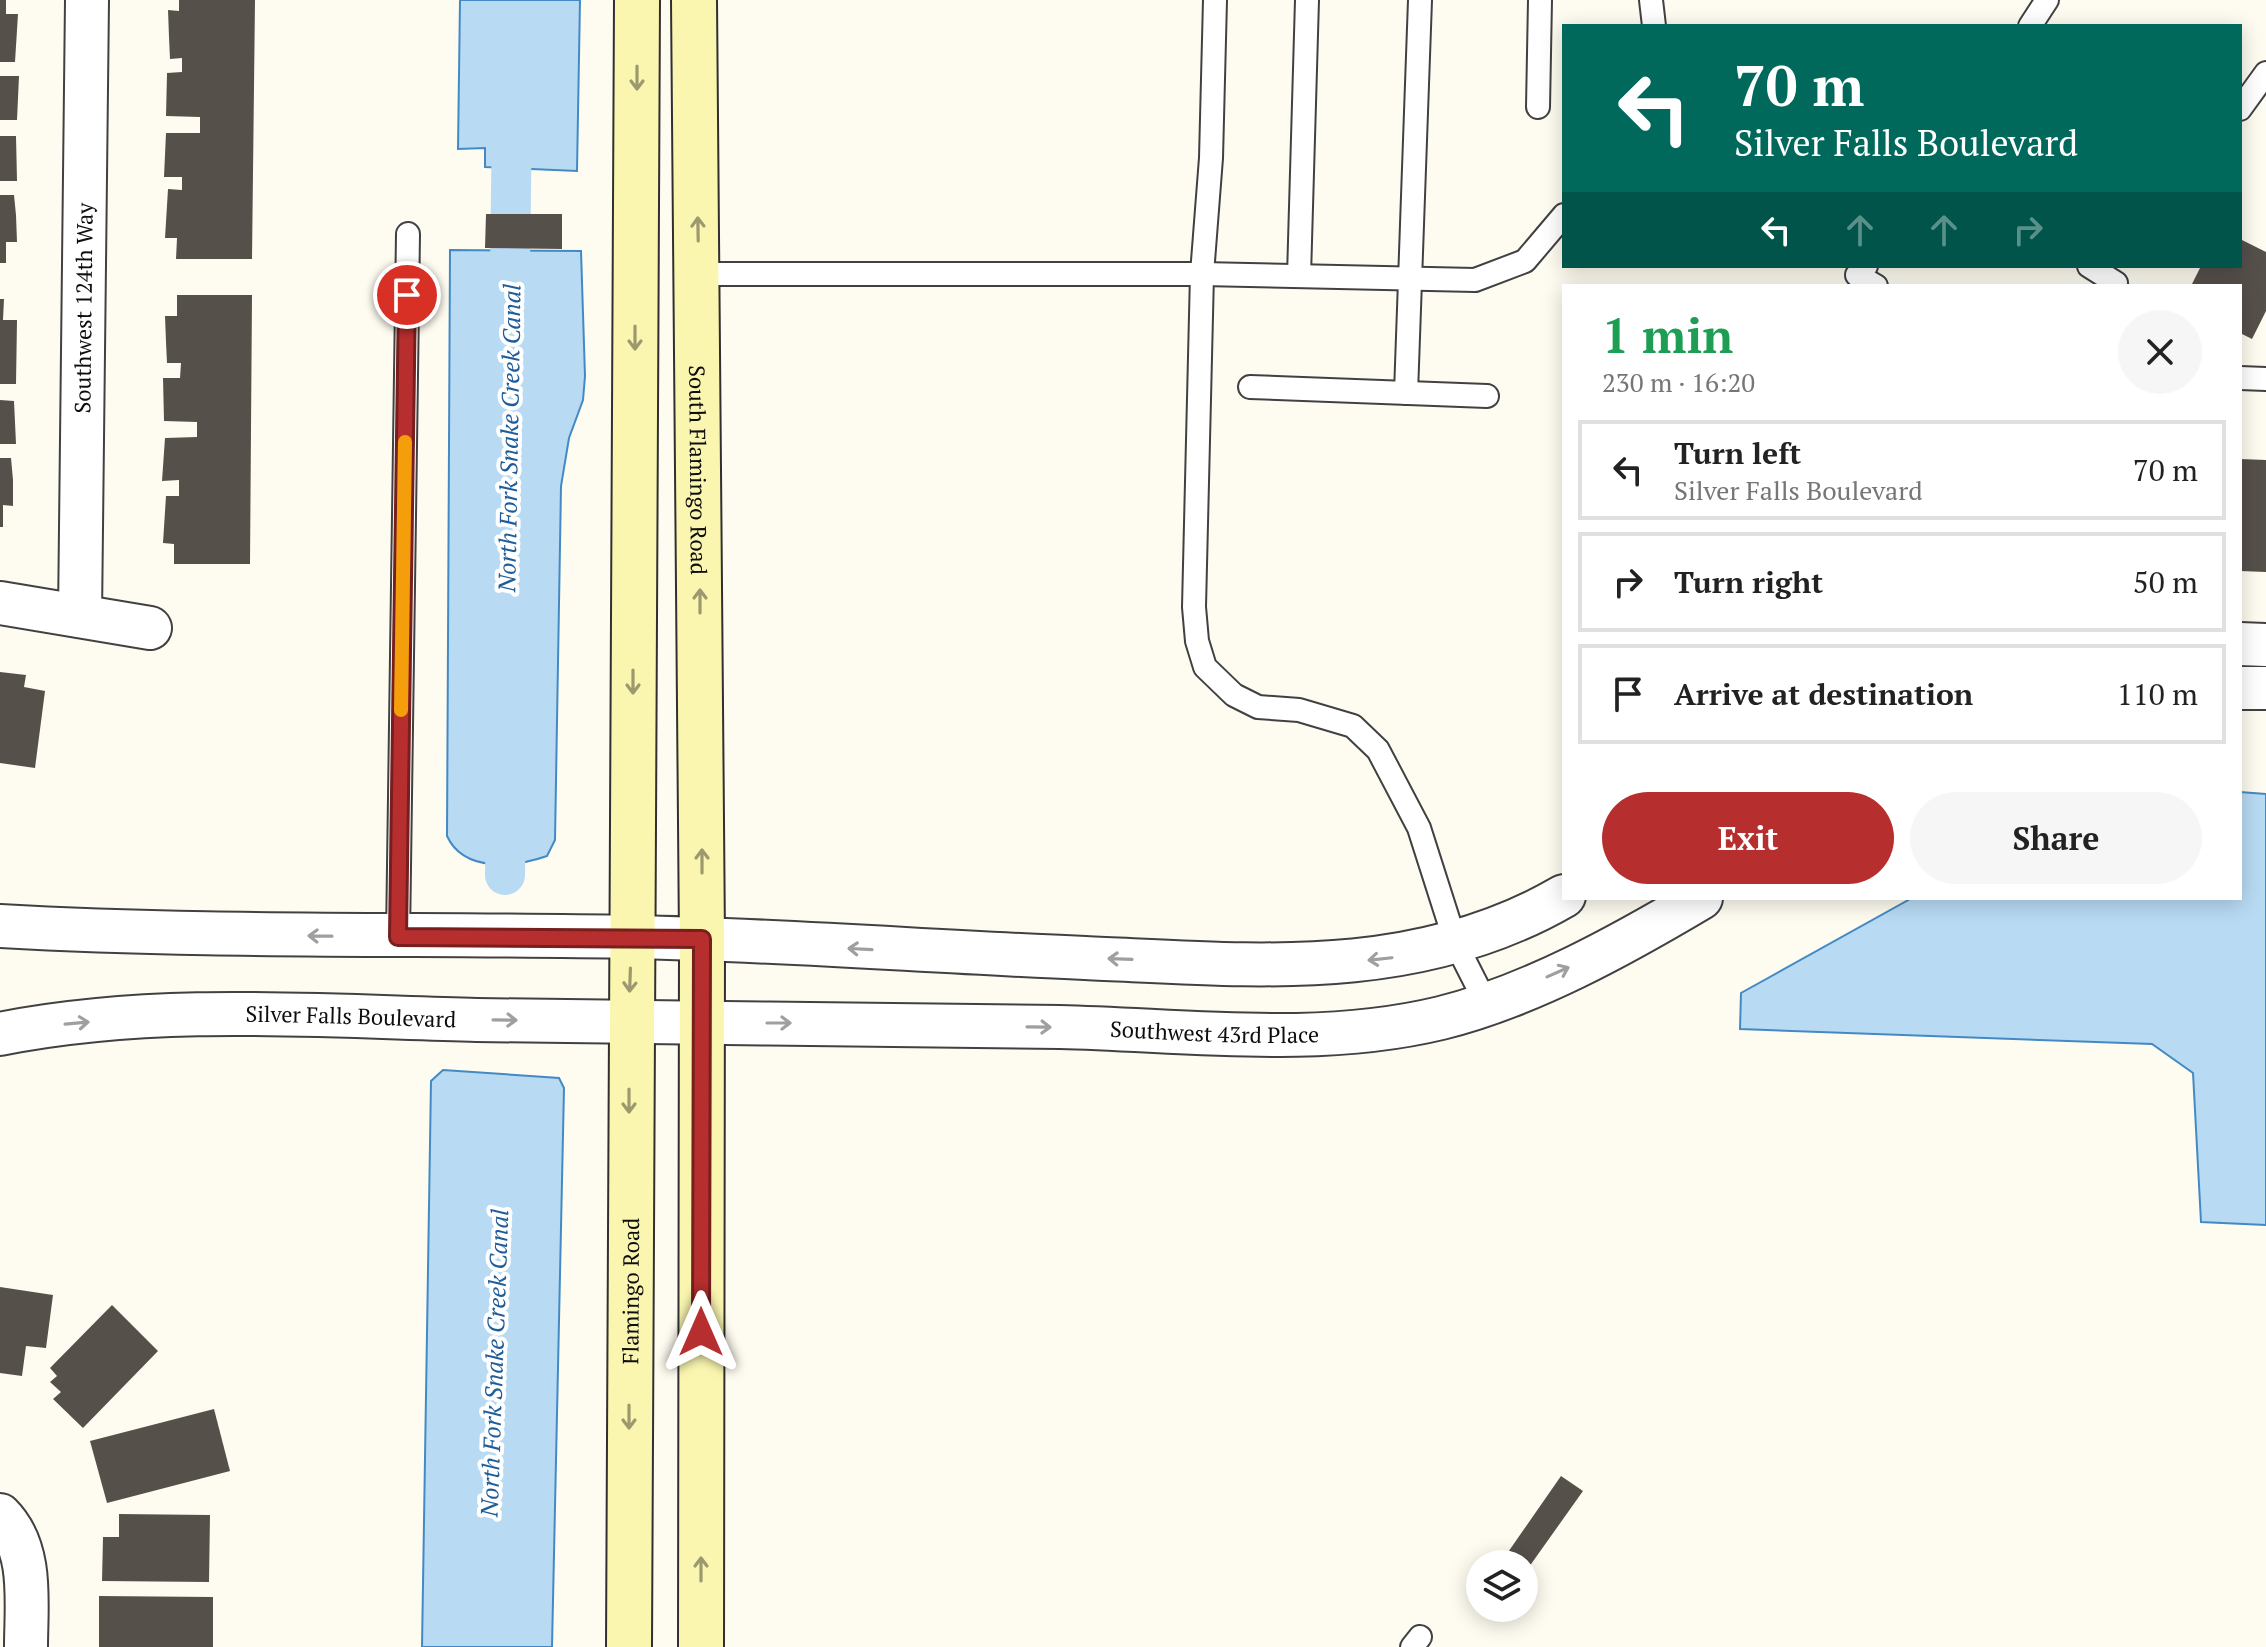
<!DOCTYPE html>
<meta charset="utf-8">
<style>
:root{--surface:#fff;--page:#f6f6f6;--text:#222;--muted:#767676;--line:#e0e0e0;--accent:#b62f2e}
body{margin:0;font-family:"PT Serif",serif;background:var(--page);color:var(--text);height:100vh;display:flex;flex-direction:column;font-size:30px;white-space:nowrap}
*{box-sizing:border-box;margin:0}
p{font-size:26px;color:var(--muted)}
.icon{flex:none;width:44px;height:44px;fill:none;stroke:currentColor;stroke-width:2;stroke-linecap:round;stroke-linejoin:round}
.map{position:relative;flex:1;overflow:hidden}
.details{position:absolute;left:1562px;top:284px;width:680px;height:616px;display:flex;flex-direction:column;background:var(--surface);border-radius:0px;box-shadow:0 4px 20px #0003}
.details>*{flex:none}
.top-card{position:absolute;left:1562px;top:24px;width:680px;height:244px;border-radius:0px;box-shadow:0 4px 20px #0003;background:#00695c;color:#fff;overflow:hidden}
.buttons{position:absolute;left:1466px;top:1550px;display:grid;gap:16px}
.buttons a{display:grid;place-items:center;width:72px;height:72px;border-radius:50%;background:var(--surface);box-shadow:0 4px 20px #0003;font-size:40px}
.pin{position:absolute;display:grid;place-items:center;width:68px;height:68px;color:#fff;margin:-34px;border:4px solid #fff;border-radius:50%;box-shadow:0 2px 8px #0007}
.me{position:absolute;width:88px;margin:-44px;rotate:0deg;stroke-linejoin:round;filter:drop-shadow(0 0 6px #0008)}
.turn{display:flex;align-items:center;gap:28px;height:168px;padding:0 40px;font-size:36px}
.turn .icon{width:104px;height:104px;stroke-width:2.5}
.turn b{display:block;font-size:56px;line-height:68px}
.lanes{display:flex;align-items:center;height:76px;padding:0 40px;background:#0003;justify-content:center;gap:40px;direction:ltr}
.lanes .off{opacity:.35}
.round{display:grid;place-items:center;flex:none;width:84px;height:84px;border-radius:42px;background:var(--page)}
.summary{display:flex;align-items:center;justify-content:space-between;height:136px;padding:0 40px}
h1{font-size:48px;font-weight:700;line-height:60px;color:#1e9e55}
.button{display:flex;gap:16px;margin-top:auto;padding:16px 40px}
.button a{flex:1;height:92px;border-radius:48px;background:var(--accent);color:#fff;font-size:32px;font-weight:700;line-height:92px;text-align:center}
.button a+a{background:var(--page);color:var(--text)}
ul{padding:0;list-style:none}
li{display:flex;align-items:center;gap:24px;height:100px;margin:0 16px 12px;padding:0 24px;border:4px solid var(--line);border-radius:0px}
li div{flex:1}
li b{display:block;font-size:30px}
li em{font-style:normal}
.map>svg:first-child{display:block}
</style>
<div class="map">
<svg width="2266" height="1647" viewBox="0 0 2266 1647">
<rect width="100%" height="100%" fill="#fefcf0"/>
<g fill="#b8daf3" stroke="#438ac5" stroke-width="2">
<path d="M460,0H580L577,171L485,167V148L458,149Z"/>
<path d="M450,250L581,251L585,376L583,400L569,438L561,486L555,840L547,856C515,867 464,873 447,836Z"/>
<path d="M2240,792L2266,794V1225L2201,1222L2193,1073L2152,1044L1740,1029L1741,993L1912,898H2240Z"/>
<path d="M443,1070L559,1078L564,1088L552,1647H422L431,1081Z"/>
</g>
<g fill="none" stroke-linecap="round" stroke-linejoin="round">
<g stroke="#b8daf3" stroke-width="40">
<path d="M510,268L512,116"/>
<path d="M505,875L506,812"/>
</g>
</g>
<g fill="#56504b">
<path d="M0,0H6V14H18L15,62H0Z"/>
<path d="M179,0H255L252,259H176L177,238H165L168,189L182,190V177H164L166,133H200V117L166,116L167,73L182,72V58L170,59L169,37L168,10L179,11Z"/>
<path d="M0,76H19L17,120H0Z"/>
<path d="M0,136H16L17,181H0Z"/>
<path d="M0,195H14L16,215L17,242H6V263H0Z"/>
<path d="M486,214H562V249L485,248Z"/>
<path d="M2240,239L2266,252V311L2252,339L2240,333V286H2191L2201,266H2240Z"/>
<path d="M177,295H252L250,564H174V544L163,543L166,496H179V480L162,481L165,438L197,437V422L164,421L163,378H180L181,363H167L166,342L165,316H177Z"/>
<path d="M0,299H4L3,320H17L16,384H0Z"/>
<path d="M0,400L14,401L16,444H0Z"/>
<path d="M0,458H11L13,480V506L3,505V527H0Z"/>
<path d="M2240,459L2266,460V572L2240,571Z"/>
<path d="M0,672L26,675L24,687L45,691L35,768L0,763Z"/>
<path d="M0,1287L53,1295L46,1348L26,1346L22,1376L0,1373Z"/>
<path d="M112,1305L158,1351L83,1428L53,1399L61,1392L50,1382L57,1376L50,1368Z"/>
<path d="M214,1409L230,1471L107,1503L90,1441Z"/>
<path d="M1561,1476L1583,1491L1524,1574V1564H1512L1504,1558Z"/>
<path d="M119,1514L210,1515L209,1582L102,1581L103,1537H119Z"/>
<path d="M99,1596L213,1597V1647H99Z"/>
</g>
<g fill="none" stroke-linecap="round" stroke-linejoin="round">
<defs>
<g id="service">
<path d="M1215,0L1211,158L1202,274L1194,607L1197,641L1205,667L1234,695L1258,707L1299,710L1353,726L1378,750L1419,828L1456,944L1487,1005"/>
<path d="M1651,0L1654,26"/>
<path d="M2030,26L2047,0"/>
<path d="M1538,107L1540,0"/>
<path d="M2240,109L2266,73"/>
<path d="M1866,266L1857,275L1876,286"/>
<path d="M2089,266L2116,283"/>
<path d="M698,274H1202L1475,280L1525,261L1564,215"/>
<path d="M1299,276L1307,0"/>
<path d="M2240,378L2266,379"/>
<path d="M1250,387L1487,396"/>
<path d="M1406,393L1420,0"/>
<path d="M398,937L408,234"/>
<path d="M1412,1647L1420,1637"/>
</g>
<g id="minor">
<path d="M0,603L150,628"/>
<path id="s1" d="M80,616L87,0"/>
<path d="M2240,644L2266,645"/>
<path d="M2240,688H2266"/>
<path d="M0,926C211,938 422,933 634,937C784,940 935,952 1085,958C1251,965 1414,983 1564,896"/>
<path id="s2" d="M0,1034C156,1003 319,1016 477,1020C671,1024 866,1023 1060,1027C1186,1030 1317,1048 1441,1018C1530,996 1622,945 1701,898"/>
<path d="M0,1515C34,1549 26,1603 26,1647"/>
</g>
<g id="secondary">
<path id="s3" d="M694,0L702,939L701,1647"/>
<path id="s4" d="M629,1647L637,0"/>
</g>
</defs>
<use href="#service" stroke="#414141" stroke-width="26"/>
<use href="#minor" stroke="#414141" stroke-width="46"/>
<use href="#secondary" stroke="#303030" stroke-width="48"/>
<use href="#service" stroke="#fff" stroke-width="22"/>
<use href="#minor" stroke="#fff" stroke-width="42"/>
<use href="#secondary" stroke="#faf6b0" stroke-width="44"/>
</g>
<defs><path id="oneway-shaft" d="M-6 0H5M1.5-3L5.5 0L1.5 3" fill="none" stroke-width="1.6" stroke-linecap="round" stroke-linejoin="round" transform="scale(2)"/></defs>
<g stroke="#9c996f">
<use href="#oneway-shaft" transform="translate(637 78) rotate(90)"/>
<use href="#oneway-shaft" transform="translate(698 229) rotate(-91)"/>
<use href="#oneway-shaft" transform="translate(635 338) rotate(90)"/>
<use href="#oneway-shaft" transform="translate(700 601) rotate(-90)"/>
<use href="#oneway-shaft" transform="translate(633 682) rotate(90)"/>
<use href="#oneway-shaft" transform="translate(702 861) rotate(-90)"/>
<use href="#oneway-shaft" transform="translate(630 980) rotate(92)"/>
<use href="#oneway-shaft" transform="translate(629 1101) rotate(90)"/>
<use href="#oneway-shaft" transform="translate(629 1417) rotate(90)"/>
<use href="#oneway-shaft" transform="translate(701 1569) rotate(-90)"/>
</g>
<g stroke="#9f9f9f">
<use href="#oneway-shaft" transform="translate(320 936) rotate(-179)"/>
<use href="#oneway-shaft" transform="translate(860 949) rotate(-177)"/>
<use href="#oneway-shaft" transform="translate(1120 959) rotate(-178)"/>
<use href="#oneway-shaft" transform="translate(1380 959) rotate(174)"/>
<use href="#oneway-shaft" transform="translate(1558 972) rotate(-24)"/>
<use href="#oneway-shaft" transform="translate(505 1020) rotate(1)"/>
<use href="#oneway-shaft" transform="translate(77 1023) rotate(-5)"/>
<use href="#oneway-shaft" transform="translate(779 1023)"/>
<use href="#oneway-shaft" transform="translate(1039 1027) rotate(1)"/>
</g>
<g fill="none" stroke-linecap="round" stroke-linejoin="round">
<defs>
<path id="route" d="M407,295L398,937L702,939L701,1332"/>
</defs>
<use href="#route" stroke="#761f1e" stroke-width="20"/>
<use href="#route" stroke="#b62f2e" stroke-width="14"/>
<path stroke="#f59e0b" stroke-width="14" d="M401,710L405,442"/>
</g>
<g text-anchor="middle" stroke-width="8" stroke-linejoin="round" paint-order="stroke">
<g font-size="22" fill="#0e0e0e" stroke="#fff">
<text dy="8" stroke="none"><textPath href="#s1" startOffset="308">Southwest 124th Way</textPath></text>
<text dy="8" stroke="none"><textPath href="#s3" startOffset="470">South Flamingo Road</textPath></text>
<text dy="8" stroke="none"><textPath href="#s2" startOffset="352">Silver Falls Boulevard</textPath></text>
<text dy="8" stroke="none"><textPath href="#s2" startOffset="1216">Southwest 43rd Place</textPath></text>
<text dy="8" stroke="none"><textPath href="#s4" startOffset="356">Flamingo Road</textPath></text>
</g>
<g font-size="24" font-style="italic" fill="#1e5d99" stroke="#fff">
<text transform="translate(510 438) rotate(-89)" y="8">North Fork Snake Creek Canal</text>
<text transform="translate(495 1363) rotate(-88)" y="8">North Fork Snake Creek Canal</text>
</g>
</g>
</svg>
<div class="buttons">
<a><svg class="icon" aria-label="layers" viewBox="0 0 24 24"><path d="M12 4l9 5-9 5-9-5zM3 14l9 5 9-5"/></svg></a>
</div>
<div class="pin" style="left:407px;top:295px;background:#d93025"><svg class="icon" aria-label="arrive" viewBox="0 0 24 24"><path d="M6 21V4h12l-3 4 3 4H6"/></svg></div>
<svg class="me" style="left:701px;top:1332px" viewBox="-20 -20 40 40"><path d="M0-17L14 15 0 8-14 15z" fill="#b62f2e" stroke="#fff" stroke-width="4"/></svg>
<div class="top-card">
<div class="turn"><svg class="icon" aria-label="left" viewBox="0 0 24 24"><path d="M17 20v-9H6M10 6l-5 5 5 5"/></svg><div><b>70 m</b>Silver Falls Boulevard</div></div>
<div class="lanes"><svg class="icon" aria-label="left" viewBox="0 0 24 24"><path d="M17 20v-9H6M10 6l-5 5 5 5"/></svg><svg class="icon off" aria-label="ahead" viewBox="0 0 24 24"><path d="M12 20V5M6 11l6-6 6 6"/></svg><svg class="icon off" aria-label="ahead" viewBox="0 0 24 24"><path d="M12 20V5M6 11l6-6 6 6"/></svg><svg class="icon off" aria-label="right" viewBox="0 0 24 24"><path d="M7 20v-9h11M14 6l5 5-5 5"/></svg></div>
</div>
<section class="details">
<div class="summary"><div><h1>1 min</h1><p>230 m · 16:20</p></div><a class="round"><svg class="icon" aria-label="close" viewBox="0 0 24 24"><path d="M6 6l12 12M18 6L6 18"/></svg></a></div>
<ul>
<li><svg class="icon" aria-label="left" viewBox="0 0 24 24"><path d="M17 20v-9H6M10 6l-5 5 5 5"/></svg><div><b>Turn left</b><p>Silver Falls Boulevard</p></div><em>70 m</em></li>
<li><svg class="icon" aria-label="right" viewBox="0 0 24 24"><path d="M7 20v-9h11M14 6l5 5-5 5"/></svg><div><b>Turn right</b></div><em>50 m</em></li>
<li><svg class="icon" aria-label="arrive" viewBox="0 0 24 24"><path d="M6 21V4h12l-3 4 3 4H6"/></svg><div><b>Arrive at destination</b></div><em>110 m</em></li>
</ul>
<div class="button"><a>Exit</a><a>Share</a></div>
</section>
</div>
